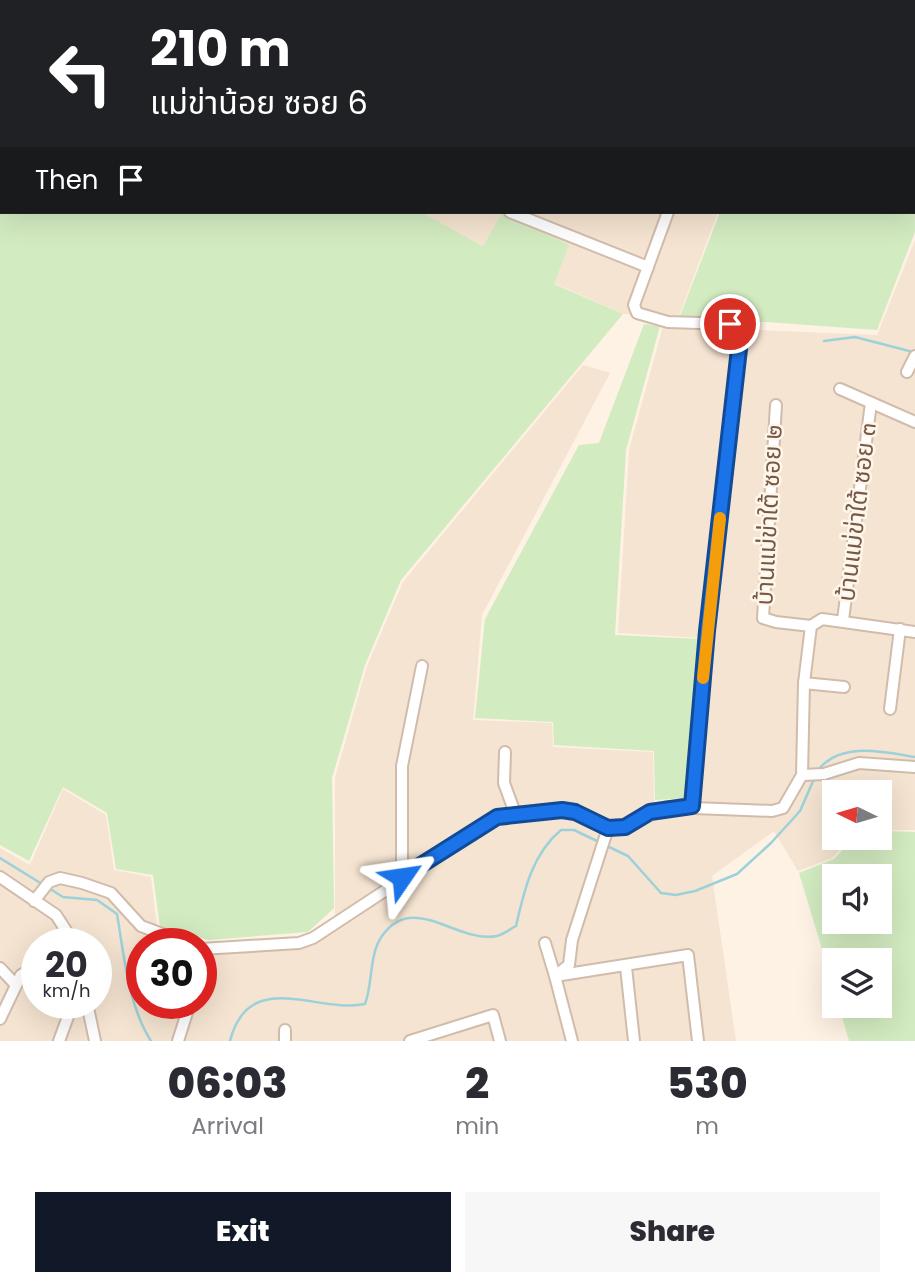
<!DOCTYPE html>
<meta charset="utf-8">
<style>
:root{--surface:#fff;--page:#f7f7f7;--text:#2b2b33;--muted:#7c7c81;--accent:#111827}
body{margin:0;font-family:Poppins,"Noto Sans Thai",sans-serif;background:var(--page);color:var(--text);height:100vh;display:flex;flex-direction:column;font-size:26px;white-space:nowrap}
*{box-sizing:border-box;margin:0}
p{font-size:23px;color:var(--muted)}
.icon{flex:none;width:38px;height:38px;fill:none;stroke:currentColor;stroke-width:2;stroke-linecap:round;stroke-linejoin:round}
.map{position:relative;height:1041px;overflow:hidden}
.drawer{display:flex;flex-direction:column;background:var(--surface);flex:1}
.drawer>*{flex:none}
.hud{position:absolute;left:0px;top:0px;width:915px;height:214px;box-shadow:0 7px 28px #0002;background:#202124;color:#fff;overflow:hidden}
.needle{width:46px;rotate:275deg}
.controls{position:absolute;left:822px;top:780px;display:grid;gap:14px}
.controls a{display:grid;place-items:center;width:70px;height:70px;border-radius:0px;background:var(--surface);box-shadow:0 7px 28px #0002;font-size:35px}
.speed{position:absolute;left:21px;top:928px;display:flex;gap:14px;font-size:35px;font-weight:700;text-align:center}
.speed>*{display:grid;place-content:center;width:91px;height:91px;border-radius:50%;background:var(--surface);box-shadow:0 7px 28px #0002;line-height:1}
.speed small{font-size:18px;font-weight:400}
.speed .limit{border:10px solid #d22;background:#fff;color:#111}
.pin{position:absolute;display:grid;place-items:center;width:60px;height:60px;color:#fff;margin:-30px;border:4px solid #fff;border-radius:50%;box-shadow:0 2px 7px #0007}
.me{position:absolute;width:77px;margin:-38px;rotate:58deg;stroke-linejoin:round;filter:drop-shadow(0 0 5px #0008)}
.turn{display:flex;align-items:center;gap:24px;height:147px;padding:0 35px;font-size:32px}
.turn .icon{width:91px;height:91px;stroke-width:2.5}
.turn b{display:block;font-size:49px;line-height:60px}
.then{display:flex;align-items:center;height:66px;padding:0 35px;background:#0003;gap:14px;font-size:26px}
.eta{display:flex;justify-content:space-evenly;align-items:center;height:119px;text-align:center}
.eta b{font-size:42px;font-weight:800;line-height:49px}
.action{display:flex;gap:14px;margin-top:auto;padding:14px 35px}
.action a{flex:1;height:80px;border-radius:0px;background:var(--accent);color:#fff;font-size:28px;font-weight:800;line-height:80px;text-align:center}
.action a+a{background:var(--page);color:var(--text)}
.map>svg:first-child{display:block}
</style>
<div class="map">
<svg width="915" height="1041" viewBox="0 0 915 1041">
<rect width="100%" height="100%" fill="#fdf2e3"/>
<g fill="#f5e4d1" fill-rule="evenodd">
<path d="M518,0H835L517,2Z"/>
<path d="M421,212H718L679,316L623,314L554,283L502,214L483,246Z"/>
<path d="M915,240V830H880V793H835V838H851L832,858L798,871L774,831L712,876L736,1041H0V848L30,865L63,789L106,815L114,870L151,877L157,927L207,944L308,936L335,919V778L367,666L403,582L583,365L610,373L482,615L473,720L552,723L553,747L653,752L654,803L690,802L704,638L618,633L629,450L663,326L877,335ZM37,943H96V1003H37ZM142,943H201V1003H142Z"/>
</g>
<g fill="#d3ebc1" fill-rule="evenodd">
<path d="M0,0H518L2,2V212H421L483,246L502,213L569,245L554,284L623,314L401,580L365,665L332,778L334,908L308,932L209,940L160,927L153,875L116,869L107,813L63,787L29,861L0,845Z"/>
<path d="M914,146L915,232L877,330L680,316L720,212H914Z"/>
<path d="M644,324L660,326L626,450L615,635L701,639L689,798L655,800L654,751L554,745L553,722L475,718L485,619L579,445L599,443Z"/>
<path d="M880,831L915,832V1041H849L839,1006H880V961H835V992L799,873L834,859L854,838H880ZM835,877H880V922H835Z"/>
</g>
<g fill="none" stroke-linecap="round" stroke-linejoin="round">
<g stroke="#9dd1d9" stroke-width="2.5">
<path d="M824,341L855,337L913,352"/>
<path d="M818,770C841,741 884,752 915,757"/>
<path d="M607,846L628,856L661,893L676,895L695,891L737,874L771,843L800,811L814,779"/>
<path d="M0,858L42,884"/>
<path d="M47,887L63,897L97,900L117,914C124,955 128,1005 151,1041"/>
<path d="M230,1041C249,967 317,1014 365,1004C373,983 369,954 382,936C413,891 457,944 497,936C503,935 510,929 516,926C524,891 532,854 561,830H574L601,843"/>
</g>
<defs>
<g id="minor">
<path d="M619,2L620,0"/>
<path d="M510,212L648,267"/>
<path d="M668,212L634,305L637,313L668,322L730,324L738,328L739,335L707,631L692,806"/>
<path d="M907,372L915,356"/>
<path d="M840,389L915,422"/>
<path d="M776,405L763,618L776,622L811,626"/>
<path d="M843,620L871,403"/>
<path d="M804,683L844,687"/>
<path d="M890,709L900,629"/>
<path d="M505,752L504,783L515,813"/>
<path d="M802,775L824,774L859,763L915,767"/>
<path d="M0,877L56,915L74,943"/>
<path d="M402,877V766L422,666"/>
<path d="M34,901L49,882L60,878L82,883L111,893L141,926L186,943"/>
<path d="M545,943L555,976L688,955L698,1041"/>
<path d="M201,949L299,943L313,938L497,817L562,810L575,812L608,828L625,827L650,812L668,807L772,811L783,808L802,775L804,683L811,626L822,619L915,632"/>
<path d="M626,967L634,1041"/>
<path d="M0,968L16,985"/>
<path d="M87,1003L95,1041"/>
<path d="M0,1019L21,975L37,966"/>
<path d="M285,1030V1041"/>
<path d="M59,1041L73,1003"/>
<path d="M178,1041L190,1003"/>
<path d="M410,1041L493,1015L500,1041"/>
<path d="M572,1041L555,976L569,965L572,940L608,828"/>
</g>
</defs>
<use href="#minor" stroke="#d1bcac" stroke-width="14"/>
<use href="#minor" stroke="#fff" stroke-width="10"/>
</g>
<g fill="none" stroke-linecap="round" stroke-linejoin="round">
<defs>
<path id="route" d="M402,877L497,817L562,810L575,812L608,828L625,827L650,812L692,806L707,631L739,349V331L730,324"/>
</defs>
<use href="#route" stroke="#114b97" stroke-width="18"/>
<use href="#route" stroke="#1a73e8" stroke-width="12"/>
<path stroke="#f59e0b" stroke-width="12" d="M703,678L720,518"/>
</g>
<g text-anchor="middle" stroke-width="5" stroke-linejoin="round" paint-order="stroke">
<g font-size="24" fill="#765848" stroke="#fff6ea">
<text transform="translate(857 512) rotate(-83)" y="8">บ้านแม่ข่าใต้ ซอย ๓</text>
<text transform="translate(769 515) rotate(-87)" y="8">บ้านแม่ข่าใต้ ซอย ๒</text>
</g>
</g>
</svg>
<div class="controls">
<a><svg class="needle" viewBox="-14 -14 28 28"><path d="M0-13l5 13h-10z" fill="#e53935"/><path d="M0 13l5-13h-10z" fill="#7c7c81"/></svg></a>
<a><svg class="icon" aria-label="sound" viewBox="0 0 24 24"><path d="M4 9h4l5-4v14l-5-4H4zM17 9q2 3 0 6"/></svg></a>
<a><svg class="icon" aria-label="layers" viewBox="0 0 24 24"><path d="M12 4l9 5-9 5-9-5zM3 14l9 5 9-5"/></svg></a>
</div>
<div class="speed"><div>20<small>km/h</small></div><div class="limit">30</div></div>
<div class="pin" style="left:730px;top:324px;background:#d93025"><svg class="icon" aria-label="arrive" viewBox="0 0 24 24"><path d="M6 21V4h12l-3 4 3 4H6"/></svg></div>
<svg class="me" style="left:402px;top:877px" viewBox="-20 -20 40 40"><path d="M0-17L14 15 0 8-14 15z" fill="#1a73e8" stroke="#fff" stroke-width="4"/></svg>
<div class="hud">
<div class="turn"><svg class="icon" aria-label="left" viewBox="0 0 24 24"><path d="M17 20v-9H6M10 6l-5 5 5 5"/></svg><div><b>210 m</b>แม่ข่าน้อย ซอย 6</div></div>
<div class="then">Then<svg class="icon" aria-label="arrive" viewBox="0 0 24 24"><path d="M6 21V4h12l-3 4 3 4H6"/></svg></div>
</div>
</div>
<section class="drawer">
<div class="eta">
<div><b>06:03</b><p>Arrival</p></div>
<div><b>2</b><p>min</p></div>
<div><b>530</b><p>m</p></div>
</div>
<div class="action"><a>Exit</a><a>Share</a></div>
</section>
